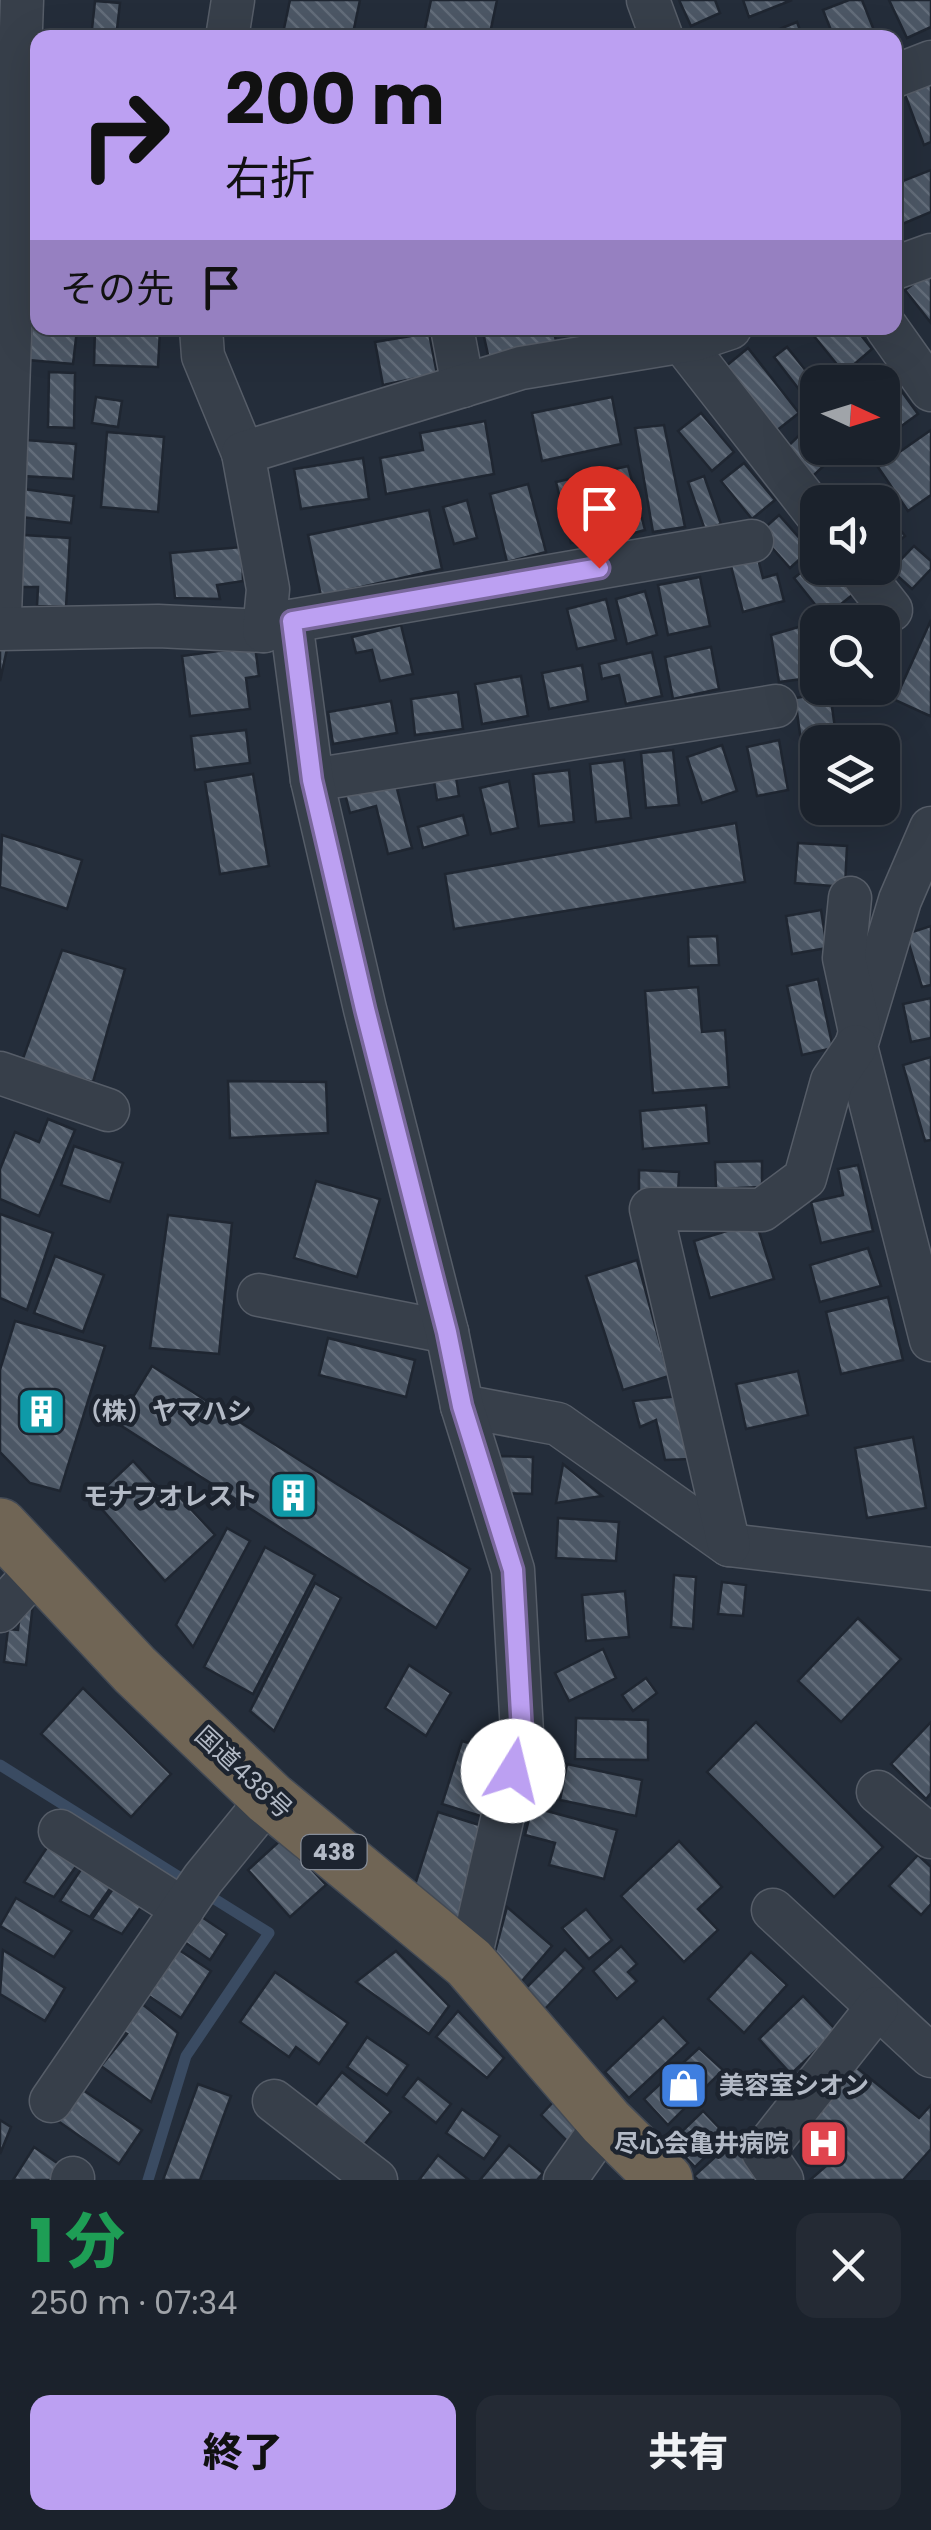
<!DOCTYPE html>
<html lang="ja">
<meta charset="utf-8">
<style>
:root{--surface:#1b222c;--page:#242a34;--text:#f1f3f6;--muted:#a0a4a9;--line:#393f48;--accent:#bca0f2}
body{margin:0;font-family:Poppins,"Noto Sans JP",sans-serif;background:var(--page);color:var(--text);height:100vh;display:flex;flex-direction:column;font-size:38px;white-space:nowrap}
*{box-sizing:border-box;margin:0}
p{font-size:32px;color:var(--muted)}
.icon{flex:none;width:55px;height:55px;fill:none;stroke:currentColor;stroke-width:2;stroke-linecap:round;stroke-linejoin:round}
.map{position:relative;height:2180px;overflow:hidden}
.sheet{display:flex;flex-direction:column;background:var(--surface);flex:1}
.sheet>*{flex:none}
.hud{position:absolute;left:30px;top:30px;width:872px;height:305px;border-radius:20px;box-shadow:0 10px 40px #0002,0 0 0 2px var(--line);background:#bca0f2;color:#111;overflow:hidden}
.needle{width:65px;rotate:94deg}
.fabs{position:absolute;left:800px;top:365px;display:grid;gap:20px}
.fabs a{display:grid;place-items:center;width:100px;height:100px;border-radius:20px;background:var(--surface);box-shadow:0 10px 40px #0002,0 0 0 2px var(--line);font-size:50px}
.pin{position:absolute;display:grid;place-items:center;width:85px;height:85px;color:#fff;margin:-102px -42px;border-radius:50% 50% 50% 0;rotate:-45deg;box-shadow:0 0 10px #0007}
.pin .icon{rotate:45deg}
.me{position:absolute;width:110px;margin:-55px;rotate:9deg;stroke-linejoin:round;filter:drop-shadow(0 0 8px #0008)}
.turn{display:flex;align-items:center;gap:35px;height:210px;padding:0 30px;font-size:45px}
.turn .icon{width:130px;height:130px;stroke-width:2.5}
.turn b{display:block;font-size:70px;line-height:85px}
.then{display:flex;align-items:center;height:95px;padding:0 30px;background:#0003;gap:20px;font-size:38px}
.round{display:grid;place-items:center;flex:none;width:105px;height:105px;border-radius:20px;background:var(--page)}
.head{display:flex;align-items:center;justify-content:space-between;height:170px;padding:0 30px}
h1{font-size:60px;font-weight:800;line-height:75px;color:#1e9e55}
.action{display:flex;gap:20px;margin-top:auto;padding:20px 30px}
.action a{flex:1;height:115px;border-radius:20px;background:var(--accent);color:#111;font-size:40px;font-weight:800;line-height:115px;text-align:center}
.action a+a{background:var(--page);color:var(--text)}
.map>svg:first-child{display:block}
</style>
<div class="map">
<svg width="931" height="2180" viewBox="0 0 931 2180">
<defs>
<pattern id="building-back-hatch" width="6" height="6" patternUnits="userSpaceOnUse" patternTransform="scale(2.5)"><rect width="6" height="6" fill="#4c5765"/><path d="M-1 5l2 2M0 0l6 6M5-1l2 2" fill="none" stroke="#636d7a"/></pattern>
</defs>
<rect width="100%" height="100%" fill="#242d3a"/>
<g fill="none" stroke-linecap="round" stroke-linejoin="round">
<path stroke="#3a4b62" stroke-width="11" d="M0,1765L269,1933L186,2056L148,2180"/>
</g>
<g fill="url(#building-back-hatch)" stroke="#1f2631" stroke-width="2.5">
<path d="M290,0H360L352,38H282Z"/>
<path d="M431,0H497L489,38H423Z"/>
<path d="M679,0H715L720,13L691,26Z"/>
<path d="M743,0H792L749,17Z"/>
<path d="M849,0H862L877,38H834L823,10Z"/>
<path d="M889,0H931V27L907,38Z"/>
<path d="M95,1L120,3L116,38H91Z"/>
<path d="M797,22L803,38H761L760,37Z"/>
<path d="M931,82V142L924,145L904,92Z"/>
<path d="M931,170V212L900,225L895,212V184Z"/>
<path d="M34,266L38,267V297H32Z"/>
<path d="M931,271V323L905,290Z"/>
<path d="M32,325L77,330L73,364L28,360Z"/>
<path d="M95,328L160,330L158,367L94,365Z"/>
<path d="M482,328H553L557,345L489,359Z"/>
<path d="M569,328H607V329L571,337Z"/>
<path d="M812,328H855L872,349L844,373L809,330Z"/>
<path d="M429,333L437,374L383,385L375,342Z"/>
<path d="M787,347L818,386V393L808,401L774,357Z"/>
<path d="M748,348L799,413L771,435L720,371Z"/>
<path d="M49,372L75,373L74,428L48,427Z"/>
<path d="M897,385L918,414L882,440V395Z"/>
<path d="M96,397L122,401L118,427L92,423Z"/>
<path d="M612,397L621,444L542,461L532,413Z"/>
<path d="M701,413L734,452L712,471L678,431Z"/>
<path d="M485,421L494,474L386,494L380,458L423,450L420,433Z"/>
<path d="M664,425L685,527L653,532L635,428Z"/>
<path d="M808,427L818,438V448H826L834,456L813,476L787,447Z"/>
<path d="M931,430V495L908,511L878,467Z"/>
<path d="M107,432L164,437L158,512L101,507Z"/>
<path d="M26,440L76,444L73,479L23,476Z"/>
<path d="M363,458L369,499L301,509L294,469Z"/>
<path d="M744,463L775,500L752,519L721,481Z"/>
<path d="M628,466L645,530L623,536L606,471Z"/>
<path d="M591,474L605,535L571,543L556,482Z"/>
<path d="M704,476L721,524L705,530L688,482Z"/>
<path d="M528,484L546,552L507,562L490,494Z"/>
<path d="M24,489L74,496L71,523L21,517Z"/>
<path d="M467,500L477,538L454,544L443,507Z"/>
<path d="M884,509L905,536L882,554V511Z"/>
<path d="M429,510L442,569L321,596L308,535Z"/>
<path d="M779,515L810,550L790,568L759,533Z"/>
<path d="M24,535L70,538L66,607L37,606L38,587H21Z"/>
<path d="M914,546L931,561V569L912,589L891,570Z"/>
<path d="M242,547L243,581L217,585L220,599L175,598L170,553Z"/>
<path d="M758,559L763,578L777,574L784,601L743,612L731,566Z"/>
<path d="M817,560L818,568H823L833,580L841,573L856,592L825,617L794,578Z"/>
<path d="M700,577L710,626L668,635L658,585Z"/>
<path d="M645,591L657,635L627,644L616,599Z"/>
<path d="M606,599L616,640L577,649L567,609Z"/>
<path d="M854,605L870,622H835Z"/>
<path d="M931,620V714L930,716L895,700Z"/>
<path d="M809,624L818,642V677L779,682L771,635Z"/>
<path d="M401,625L413,674L380,681L372,650L356,653L352,637Z"/>
<path d="M255,646L259,676L246,678L250,709L190,716L182,656Z"/>
<path d="M711,647L719,689L673,699L665,657Z"/>
<path d="M0,648L7,649L0,681Z"/>
<path d="M652,652L662,696L626,704L619,675L602,679L599,664Z"/>
<path d="M582,665L588,701L549,709L542,673Z"/>
<path d="M521,676L528,716L482,724L475,684Z"/>
<path d="M458,692L463,729L415,735L411,699Z"/>
<path d="M830,693L837,742H818V769L805,770L795,698Z"/>
<path d="M391,701L397,733L333,744L328,712Z"/>
<path d="M246,730L250,763L195,770L191,736Z"/>
<path d="M779,740L788,790L757,796L747,747Z"/>
<path d="M722,745L737,791L702,803L687,757Z"/>
<path d="M673,750L679,805L646,808L641,753Z"/>
<path d="M624,760L631,818L596,822L590,764Z"/>
<path d="M569,770L574,822L539,826L533,774Z"/>
<path d="M455,771L459,796L437,800L433,775Z"/>
<path d="M253,774L269,866L220,874L205,782Z"/>
<path d="M394,777L412,848L388,854L376,806L350,813L344,790Z"/>
<path d="M509,781L518,828L491,834L480,788Z"/>
<path d="M463,815L468,835L423,848L418,827Z"/>
<path d="M736,823L745,882L454,929L445,874Z"/>
<path d="M2,835L82,860L67,909L0,887Z"/>
<path d="M798,843L847,846L845,887L795,883Z"/>
<path d="M821,910L827,948L792,954L786,916Z"/>
<path d="M931,926V985L922,987L906,934Z"/>
<path d="M717,936L719,965L689,966L688,937Z"/>
<path d="M62,950L125,969L93,1082L21,1064Z"/>
<path d="M818,979L833,1048L802,1055L787,986Z"/>
<path d="M698,987L702,1032L725,1030L729,1087L653,1093L645,991Z"/>
<path d="M931,998V1038L911,1042L903,1004Z"/>
<path d="M931,1057V1140L925,1141L903,1065Z"/>
<path d="M228,1081L326,1082L328,1133L230,1138Z"/>
<path d="M706,1105L709,1143L643,1149L640,1111Z"/>
<path d="M48,1119L75,1130L39,1216L0,1199V1169L15,1132L39,1142Z"/>
<path d="M74,1146L123,1163L110,1202L61,1185Z"/>
<path d="M762,1161V1187L716,1189L715,1162Z"/>
<path d="M858,1165L873,1231L821,1243L811,1202L843,1195L838,1169Z"/>
<path d="M639,1170L679,1172L678,1195L639,1194Z"/>
<path d="M316,1181L380,1199L357,1277L294,1258Z"/>
<path d="M0,1214L53,1233L27,1310L0,1298Z"/>
<path d="M168,1215L232,1223L219,1354L150,1348Z"/>
<path d="M756,1222L774,1279L710,1298L694,1241Z"/>
<path d="M868,1248L881,1286L820,1302L810,1265Z"/>
<path d="M55,1256L104,1275L83,1332L34,1313Z"/>
<path d="M637,1260L669,1376L623,1390L586,1276Z"/>
<path d="M888,1297L903,1360L841,1374L826,1312Z"/>
<path d="M15,1321L105,1346L60,1491L30,1483L0,1452V1370Z"/>
<path d="M328,1338L415,1360L406,1397L319,1375Z"/>
<path d="M152,1366L470,1569L436,1628L117,1423Z"/>
<path d="M798,1371L808,1415L746,1429L736,1384Z"/>
<path d="M679,1396L691,1459L665,1460L656,1420L640,1427L633,1401Z"/>
<path d="M913,1437L926,1508L867,1518L855,1448Z"/>
<path d="M500,1456L533,1457L532,1494L499,1493Z"/>
<path d="M133,1461L166,1497L173,1490L215,1535L165,1581L93,1499Z"/>
<path d="M563,1464L602,1496L556,1503Z"/>
<path d="M558,1518L619,1522L616,1561L556,1558Z"/>
<path d="M227,1528L250,1541L193,1647L176,1625Z"/>
<path d="M265,1547L315,1575L253,1694L204,1667Z"/>
<path d="M674,1575L696,1577L693,1629L671,1627Z"/>
<path d="M722,1582L746,1585L743,1616L718,1614Z"/>
<path d="M315,1583L341,1598L274,1731L250,1711Z"/>
<path d="M625,1591L629,1637L586,1641L582,1595Z"/>
<path d="M21,1603L33,1604L26,1665L4,1662L8,1629L18,1630Z"/>
<path d="M858,1618L901,1659L841,1722L798,1681Z"/>
<path d="M603,1649L616,1678L569,1701L555,1673Z"/>
<path d="M409,1665L451,1693L426,1736L385,1708Z"/>
<path d="M646,1678L657,1693L633,1711L622,1695Z"/>
<path d="M83,1688L171,1774L131,1817L41,1734Z"/>
<path d="M576,1718L648,1720V1760L575,1759Z"/>
<path d="M756,1722L883,1847L834,1897L707,1772Z"/>
<path d="M931,1722V1793L926,1799L891,1764Z"/>
<path d="M462,1741L509,1755L490,1819L442,1804Z"/>
<path d="M567,1764L642,1780L636,1816L560,1800Z"/>
<path d="M532,1807L617,1830L604,1879L549,1865L555,1843L525,1835Z"/>
<path d="M438,1812L495,1830L465,1919L449,1918L413,1891Z"/>
<path d="M283,1838L326,1885L290,1917L248,1870Z"/>
<path d="M679,1841L722,1887L698,1909L718,1930L684,1962L621,1896Z"/>
<path d="M48,1846L80,1861L54,1897L24,1882Z"/>
<path d="M918,1855L931,1867V1904L921,1915L889,1886Z"/>
<path d="M84,1865L116,1880L90,1917L60,1901Z"/>
<path d="M117,1883L148,1897L122,1934L92,1919Z"/>
<path d="M16,1898L72,1931L54,1957L0,1926Z"/>
<path d="M507,1907L552,1946L516,1988L491,1967Z"/>
<path d="M586,1909L612,1940L589,1959L562,1928Z"/>
<path d="M193,1911L227,1934L210,1960L176,1936Z"/>
<path d="M173,1946L211,1971L181,2018L143,1992Z"/>
<path d="M621,1946L637,1964L628,1972L637,1981L617,1999L593,1971Z"/>
<path d="M565,1949L584,1968L541,2013L521,1993Z"/>
<path d="M3,1950L65,1988L45,2021L0,1994Z"/>
<path d="M396,1951L449,2006L429,2034L356,1982Z"/>
<path d="M751,1952L787,1985L744,2033L708,1999Z"/>
<path d="M275,1972L348,2023L319,2064L296,2047L289,2057L240,2022Z"/>
<path d="M803,1996L837,2031L791,2074L759,2039Z"/>
<path d="M136,1999L178,2033L151,2102L101,2066L127,2034L114,2027Z"/>
<path d="M458,2011L504,2058L487,2078L436,2037Z"/>
<path d="M663,2017L688,2043L629,2098L605,2072Z"/>
<path d="M367,2037L408,2065L387,2095L347,2067Z"/>
<path d="M699,2048L723,2070L668,2125L644,2099Z"/>
<path d="M856,2067L919,2118L931,2105V2149L903,2180H810L825,2167L795,2140Z"/>
<path d="M342,2072L391,2112L359,2151L311,2111Z"/>
<path d="M418,2078L451,2104L436,2123L403,2097Z"/>
<path d="M198,2084L231,2096L200,2180H163Z"/>
<path d="M80,2088L142,2130L119,2164L58,2121Z"/>
<path d="M555,2100L583,2129L569,2143L541,2115Z"/>
<path d="M462,2109L500,2136L484,2159L446,2133Z"/>
<path d="M703,2111L727,2136L695,2167L671,2142Z"/>
<path d="M0,2120L11,2127L0,2154Z"/>
<path d="M735,2139L766,2172L758,2180H698L694,2176Z"/>
<path d="M509,2145L543,2173L537,2180H480Z"/>
<path d="M34,2147L63,2167L54,2180H13Z"/>
<path d="M438,2155L469,2180H419Z"/>
</g>
<g fill="none" stroke-linecap="round" stroke-linejoin="round">
<defs>
<g id="street">
<path d="M648,0L662,38"/>
<path d="M227,38L233,0"/>
<path d="M895,76L931,62"/>
<path d="M895,268L931,255"/>
<path d="M201,328L203,356L243,453"/>
<path d="M452,328L463,386"/>
<path d="M887,328L931,390"/>
<path d="M682,342L818,516"/>
<path d="M858,568L891,610"/>
<path d="M0,615L22,0"/>
<path d="M291,621L752,541"/>
<path d="M0,629L158,626L264,631"/>
<path d="M312,780L776,706"/>
<path d="M931,828L900,900L856,1046L931,1340"/>
<path d="M850,898L844,958L859,1027"/>
<path d="M0,1073L108,1110"/>
<path d="M259,1295L447,1332"/>
<path d="M462,1406L558,1424L729,1545L931,1569"/>
<path d="M729,1545L651,1209L762,1210L805,1178L832,1081L856,1046"/>
<path d="M0,1611L39,1568"/>
<path d="M878,1792L931,1837"/>
<path d="M60,1831L183,1909"/>
<path d="M773,1910L931,2056"/>
<path d="M469,1963L522,1733L513,1570L462,1406L447,1332L365,1009L312,780L291,621L264,631L268,589L243,453L521,368L697,339L730,328"/>
<path d="M51,2101L203,1879L269,1798"/>
<path d="M274,2101L376,2180"/>
<path d="M72,2180L73,2178"/>
<path d="M565,2180L606,2122"/>
<path d="M782,2180L763,2152L877,2008"/>
</g>
<path id="highway" d="M0,1526L135,1670L269,1798L469,1963L606,2122L665,2180"/>
</defs>
<use href="#street" stroke="#565d68" stroke-width="45"/>
<use href="#highway" stroke="#434a55" stroke-width="58"/>
<use href="#street" stroke="#373f4a" stroke-width="42"/>
<use href="#highway" stroke="#706555" stroke-width="55"/>
</g>
<g fill="none" stroke-linecap="round" stroke-linejoin="round">
<defs>
<path id="route" d="M513,1771L522,1732L513,1570L462,1406L447,1332L365,1009L312,780L292,621L599,568"/>
</defs>
<use href="#route" stroke="#7a689d" stroke-width="25"/>
<use href="#route" stroke="#bca0f2" stroke-width="18"/>
</g>
<defs>
<symbol id="building-square" viewBox="-11 -11 22 22"><rect x="-9" y="-9" width="18" height="18" rx="4" fill="#0f9aa8" stroke="#1d242f"/><path d="M-4-6H4V6H1V3H-1V6H-4ZM-2.5-4.3h1.7v1.8h-1.7ZM.8-4.3h1.7v1.8H.8ZM-2.5-1h1.7V.8h-1.7ZM.8-1h1.7V.8H.8Z" fill="#fff"/></symbol>
<symbol id="shop-square" viewBox="-11 -11 22 22"><rect x="-9" y="-9" width="18" height="18" rx="4" fill="#3f7fe0" stroke="#1d242f"/><path d="M-5-2.5h2.3a2.7 3.5 0 0 1 5.4 0H5L5.5 6h-11ZM-1.5-2.5h3a1.5 2.3 0 0 0-3 0Z" fill="#fff"/></symbol>
<symbol id="hospital-square" viewBox="-11 -11 22 22"><rect x="-9" y="-9" width="18" height="18" rx="4" fill="#e0444e" stroke="#1d242f"/><path d="M-5-5h3v3.5h4V-5h3V5h-3V1.5h-4V5h-3Z" fill="#fff"/></symbol>
</defs>
<g fill-rule="evenodd">
<use href="#building-square" x="14" y="1384" width="55" height="55"/>
<use href="#building-square" x="266" y="1468" width="55" height="55"/>
<use href="#shop-square" x="656" y="2058" width="55" height="55"/>
<use href="#hospital-square" x="796" y="2116" width="55" height="55"/>
</g>
<g text-anchor="middle" stroke-width="9" stroke-linejoin="round" paint-order="stroke">
<rect fill="#1d242f" stroke="#868d99" stroke-width="2.5" x="301.5" y="1835" width="65" height="34" rx="8"/>
<g font-size="22" font-weight="bold" fill="#b3bac6">
<text x="334" y="1860">438</text>
</g>
<g font-size="25" font-weight="bold" fill="#b3bac6" stroke="#1d242f" text-anchor="start">
<text x="77" y="1420">（株）ヤマハシ</text>
<text x="258" y="1505" text-anchor="end">モナフオレスト</text>
<text x="719" y="2094">美容室シオン</text>
<text x="789" y="2152" text-anchor="end">尽心会亀井病院</text>
</g>
<g font-size="25" fill="#b3bac6" stroke="#1d242f">
<text transform="translate(244 1772) rotate(43)" y="9">国道438号</text>
</g>
</g>
</svg>
<div class="fabs">
<a><svg class="needle" viewBox="-14 -14 28 28"><path d="M0-13l5 13h-10z" fill="#e53935"/><path d="M0 13l5-13h-10z" fill="#a0a4a9"/></svg></a>
<a><svg class="icon" aria-label="sound" viewBox="0 0 24 24"><path d="M4 9h4l5-4v14l-5-4H4zM17 9q2 3 0 6"/></svg></a>
<a><svg class="icon" aria-label="search" viewBox="0 0 24 24"><circle cx="10" cy="10" r="6"/><path d="M15 15l6 6"/></svg></a>
<a><svg class="icon" aria-label="layers" viewBox="0 0 24 24"><path d="M12 4l9 5-9 5-9-5zM3 14l9 5 9-5"/></svg></a>
</div>
<div class="pin" style="left:599px;top:568px;background:#d93025"><svg class="icon" aria-label="arrive" viewBox="0 0 24 24"><path d="M6 21V4h12l-3 4 3 4H6"/></svg></div>
<svg class="me" style="left:513px;top:1771px" viewBox="-20 -20 40 40"><circle r="19" fill="#fff"/><path d="M0-13L10 11 0 6-10 11z" fill="#bca0f2"/></svg>
<div class="hud">
<div class="turn"><svg class="icon" aria-label="right" viewBox="0 0 24 24"><path d="M7 20v-9h11M14 6l5 5-5 5"/></svg><div><b>200 m</b>右折</div></div>
<div class="then">その先<svg class="icon" aria-label="arrive" viewBox="0 0 24 24"><path d="M6 21V4h12l-3 4 3 4H6"/></svg></div>
</div>
</div>
<section class="sheet">
<div class="head"><div><h1>1 分</h1><p>250 m · 07:34</p></div><a class="round"><svg class="icon" aria-label="close" viewBox="0 0 24 24"><path d="M6 6l12 12M18 6L6 18"/></svg></a></div>
<div class="action"><a>終了</a><a>共有</a></div>
</section>
